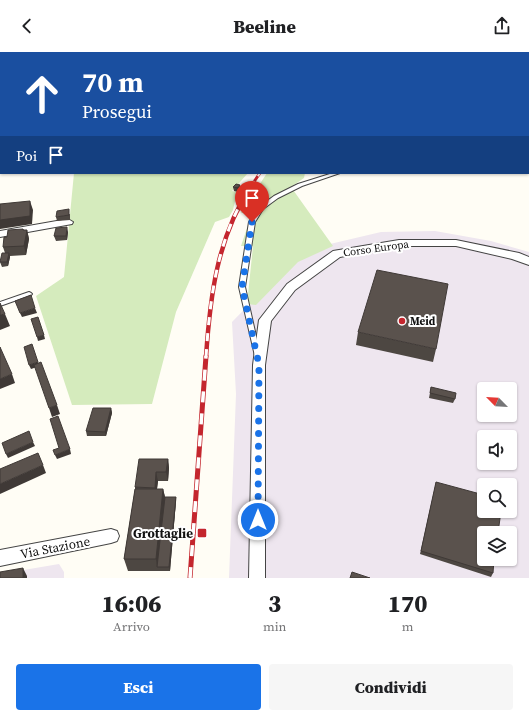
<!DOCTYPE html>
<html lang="it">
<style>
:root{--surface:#fff;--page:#f6f6f6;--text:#202124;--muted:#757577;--accent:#1a73e8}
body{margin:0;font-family:"Source Serif 4",serif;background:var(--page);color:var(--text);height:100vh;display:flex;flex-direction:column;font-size:15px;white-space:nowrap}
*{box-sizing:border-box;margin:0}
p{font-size:13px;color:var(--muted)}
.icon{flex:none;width:22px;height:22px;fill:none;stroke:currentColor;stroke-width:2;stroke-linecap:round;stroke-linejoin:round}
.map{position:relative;height:526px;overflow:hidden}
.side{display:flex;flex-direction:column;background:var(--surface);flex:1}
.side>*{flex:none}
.banner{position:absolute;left:0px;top:0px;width:529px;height:122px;box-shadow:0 1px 3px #0004;background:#1a4fa0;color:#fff;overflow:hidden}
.needle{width:26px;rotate:294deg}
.controls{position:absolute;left:477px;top:330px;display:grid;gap:8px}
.controls a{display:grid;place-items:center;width:40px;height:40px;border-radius:4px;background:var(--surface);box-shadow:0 1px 3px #0004;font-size:20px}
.pin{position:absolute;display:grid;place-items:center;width:34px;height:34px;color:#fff;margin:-41px -17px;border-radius:50% 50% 50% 0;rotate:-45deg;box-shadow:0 0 4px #0007}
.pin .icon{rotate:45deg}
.me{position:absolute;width:44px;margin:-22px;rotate:0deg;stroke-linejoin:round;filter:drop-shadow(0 0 3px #0008)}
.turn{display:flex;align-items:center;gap:14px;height:84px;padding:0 16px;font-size:18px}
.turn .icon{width:52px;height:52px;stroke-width:2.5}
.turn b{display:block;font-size:28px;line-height:34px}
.then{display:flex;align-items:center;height:38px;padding:0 16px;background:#0003;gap:8px;font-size:15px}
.eta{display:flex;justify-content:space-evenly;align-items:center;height:68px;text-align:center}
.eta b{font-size:24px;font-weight:800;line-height:28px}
.cta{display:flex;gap:8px;margin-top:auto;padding:8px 16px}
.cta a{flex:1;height:46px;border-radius:4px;background:var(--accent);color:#fff;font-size:16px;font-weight:800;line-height:46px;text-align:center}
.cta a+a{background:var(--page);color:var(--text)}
header{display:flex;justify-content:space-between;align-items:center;height:52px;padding:0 16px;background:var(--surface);font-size:18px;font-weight:800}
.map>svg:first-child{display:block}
</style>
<header><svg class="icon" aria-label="back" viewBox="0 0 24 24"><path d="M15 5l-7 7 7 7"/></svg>Beeline<svg class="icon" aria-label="share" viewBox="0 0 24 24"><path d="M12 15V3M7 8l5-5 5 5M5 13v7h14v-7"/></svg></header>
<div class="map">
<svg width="529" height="526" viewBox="0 0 529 526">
<rect width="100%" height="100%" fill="#fffdf5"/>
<g fill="#eee6ef" fill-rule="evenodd">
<path d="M435,179L491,189L529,200V526H229L236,342L232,270L287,214L330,192L381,180ZM484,337H510V363H484ZM484,385H510V411H484ZM484,433H510V459H484ZM484,481H510V507H484Z"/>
<path d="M59,512L64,520V526H0V522Z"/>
</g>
<g fill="#d5ebbd">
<path d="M74,121H248L232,139L237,140L233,158L229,165L215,170L176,260L152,352L72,353L36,244L64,225Z"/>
<path d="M267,121H305L304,126L291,135L333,194L298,210L256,253L247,252L253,194H241L252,161H241Z"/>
</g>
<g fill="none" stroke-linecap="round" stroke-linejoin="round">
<defs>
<g id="lane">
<rect x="528" y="69" width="1" height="2"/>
<path d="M333,121H340L302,134L278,146L263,157L255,170L245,235L260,302L259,304H255L239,235L249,170L259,155L274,144L298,132Z"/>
<path d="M29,240L31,241L32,242L31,243L0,254V250Z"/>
</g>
<g id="street">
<path d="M68,167L73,170L72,172L0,185V179Z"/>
<path d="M399,188H456L519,201L529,205V213L512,207L456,194H399L340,205L295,238L271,269L265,313V526H249L253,313L259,268L287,232L333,199Z"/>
<path d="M111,477L117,479L119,484L117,489L111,491L0,514V498Z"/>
</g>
</defs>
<use href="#lane" stroke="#444" stroke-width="2"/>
<use href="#street" stroke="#444" stroke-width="2"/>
<use href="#lane" fill="#fff" fill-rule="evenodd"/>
<use href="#street" fill="#fff" fill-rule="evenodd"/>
<defs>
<g id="rail-far2">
<path d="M446,1L450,0"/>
<path d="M251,134L260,121"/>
</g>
<path id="rail-far1" d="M206,305C210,245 217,184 252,133"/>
<path id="rail" d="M190,526L206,304"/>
</defs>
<use href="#rail-far2" stroke="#c4262e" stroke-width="3"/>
<use href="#rail-far1" stroke="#c4262e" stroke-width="4.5"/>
<use href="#rail" stroke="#c4262e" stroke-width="5"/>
<use href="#rail-far2" stroke="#fff" stroke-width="2" stroke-dasharray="6" stroke-linecap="butt"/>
<use href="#rail-far1" stroke="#fff" stroke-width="3" stroke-dasharray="8" stroke-linecap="butt"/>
<use href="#rail" stroke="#fff" stroke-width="3.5" stroke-dasharray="11" stroke-linecap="butt"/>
</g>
<g fill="#4d4742">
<path d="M236,132L240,137L238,140L234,139L233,135Z"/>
<path d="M70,162V168L57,169L56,165Z"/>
<path d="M23,177L24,178H27L29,187L26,203L10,204V205L8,214L2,215L0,210L5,201L3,195L7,185Z"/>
<path d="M68,180L67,188L56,189L54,184Z"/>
<path d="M358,280L436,297L433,310L356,293Z"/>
<path d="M431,335L455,347L453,351L429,346Z"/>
<path d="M111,356L112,361L106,384H87L86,379Z"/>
<path d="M168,407L169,416L168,429H158L157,437H163L165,445H176V449L170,519H128L124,507L135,437V435Z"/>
<path d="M436,430L493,521L491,525L420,502Z"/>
</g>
<g fill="#3f3936">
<path d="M240,133V137L238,140V136Z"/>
<path d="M30,149L33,158L32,172L0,177V168Z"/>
<path d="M67,175L68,180L67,188L66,184Z"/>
<path d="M23,177L26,185L27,178L29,187L26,203L24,194Z"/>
<path d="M9,201L10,205L8,214L7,210Z"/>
<path d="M35,256L37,261L22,265L20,261Z"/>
<path d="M5,262L10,274L0,278V263Z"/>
<path d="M44,283L45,287L38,289L37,285Z"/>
<path d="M38,310L40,314L31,317L29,313Z"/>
<path d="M12,322L15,331L0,337V327Z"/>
<path d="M57,353L60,362L52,365L49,356Z"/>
<path d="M111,356L112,361L106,384L105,380Z"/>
<path d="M33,390L35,394L8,406L6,402Z"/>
<path d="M70,397L71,402L57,407L55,403Z"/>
<path d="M168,407L169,416L168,429L166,420Z"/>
<path d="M43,413L46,421L0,442V432Z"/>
<path d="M156,420L158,429L156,444L155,436Z"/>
<path d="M163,437L166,449L157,515L156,507Z"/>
<path d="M176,445V449L170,519L169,515Z"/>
<path d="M23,516L27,524V526H23Z"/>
</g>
<g fill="#5a524d" stroke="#3f3936">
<rect x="0" y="97" width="1" height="9"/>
<path d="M236,132L240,133L238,136L233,135Z"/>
<path d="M30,149V164L0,168V152Z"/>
<path d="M69,157V163L56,165L57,159Z"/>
<path d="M67,175L66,184H54L56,176Z"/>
<path d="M23,177V178H27L24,194L3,195L4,185H7L8,178Z"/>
<path d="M2,201H9L7,210H0Z"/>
<path d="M377,218L448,232L436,297L358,280Z"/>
<path d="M31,243L35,256L20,261L15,249Z"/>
<path d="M0,251L5,262L0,263Z"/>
<path d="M38,265L44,283L37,285L31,267Z"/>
<path d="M32,292L38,310L29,313L24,295Z"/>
<path d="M0,295L12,322L0,327Z"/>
<path d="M41,310L57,353L49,356L34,313Z"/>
<path d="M431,335L456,341L455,347L430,341Z"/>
<path d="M93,356H111L105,380L86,379Z"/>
<path d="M58,364L70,397L55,403L53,398L59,396L50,367Z"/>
<path d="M29,379L33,390L6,402L2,391Z"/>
<path d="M38,401L43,413L0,432V417Z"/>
<path d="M139,407H168L166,420H156L155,436L135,435Z"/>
<path d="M436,430L484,443V459H501L498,481H484V507H494L493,521L421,499Z"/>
<path d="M135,437H163L156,507H124Z"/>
<path d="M165,445H176L169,515H157Z"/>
<path d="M23,516V526H0V520Z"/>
<path d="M352,520L370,526H350Z"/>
</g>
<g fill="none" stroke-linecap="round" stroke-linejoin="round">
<path stroke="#1a73e8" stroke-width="7" stroke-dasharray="0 12.6" d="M252,170L242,235L259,313L258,468"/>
</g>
<g fill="#c4262e" stroke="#fff" stroke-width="1.5">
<circle cx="402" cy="269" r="4"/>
<rect x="197" y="476" width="10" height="10" rx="2"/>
</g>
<g text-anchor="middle" stroke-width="4" stroke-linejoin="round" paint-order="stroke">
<g font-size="11" fill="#111" stroke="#fff">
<text transform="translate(376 196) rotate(-8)" y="4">Corso Europa</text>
</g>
<g font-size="11" font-weight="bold" fill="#111" stroke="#fff" text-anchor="start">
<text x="410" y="273">Meid</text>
</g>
<g font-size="13" font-weight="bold" fill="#111" stroke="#fff" text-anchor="end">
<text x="193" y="486">Grottaglie</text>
</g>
<g font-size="13" fill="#111" stroke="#fff">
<text transform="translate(55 495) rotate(-11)" y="5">Via Stazione</text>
</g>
</g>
</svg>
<div class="controls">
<a><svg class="needle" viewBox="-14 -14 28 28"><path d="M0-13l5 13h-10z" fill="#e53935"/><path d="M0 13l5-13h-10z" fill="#757577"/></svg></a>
<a><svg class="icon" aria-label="sound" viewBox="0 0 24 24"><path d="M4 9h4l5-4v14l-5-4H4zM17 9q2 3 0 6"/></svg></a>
<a><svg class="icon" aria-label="search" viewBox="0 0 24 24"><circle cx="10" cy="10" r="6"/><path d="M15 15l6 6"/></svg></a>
<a><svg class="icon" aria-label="layers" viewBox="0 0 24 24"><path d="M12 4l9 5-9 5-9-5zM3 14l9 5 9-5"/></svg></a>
</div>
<div class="pin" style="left:252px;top:170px;background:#d93025"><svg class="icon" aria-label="arrive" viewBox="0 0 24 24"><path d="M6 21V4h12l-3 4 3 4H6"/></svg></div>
<svg class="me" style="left:258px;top:468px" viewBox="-20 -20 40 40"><circle r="17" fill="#1a73e8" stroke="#fff" stroke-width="3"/><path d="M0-11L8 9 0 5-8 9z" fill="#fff"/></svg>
<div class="banner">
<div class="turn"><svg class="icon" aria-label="ahead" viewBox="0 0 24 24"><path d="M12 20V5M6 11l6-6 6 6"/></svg><div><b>70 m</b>Prosegui</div></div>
<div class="then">Poi<svg class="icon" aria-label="arrive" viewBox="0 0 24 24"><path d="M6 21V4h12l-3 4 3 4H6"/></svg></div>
</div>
</div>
<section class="side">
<div class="eta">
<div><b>16:06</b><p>Arrivo</p></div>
<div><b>3</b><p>min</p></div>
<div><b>170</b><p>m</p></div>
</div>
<div class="cta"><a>Esci</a><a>Condividi</a></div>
</section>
